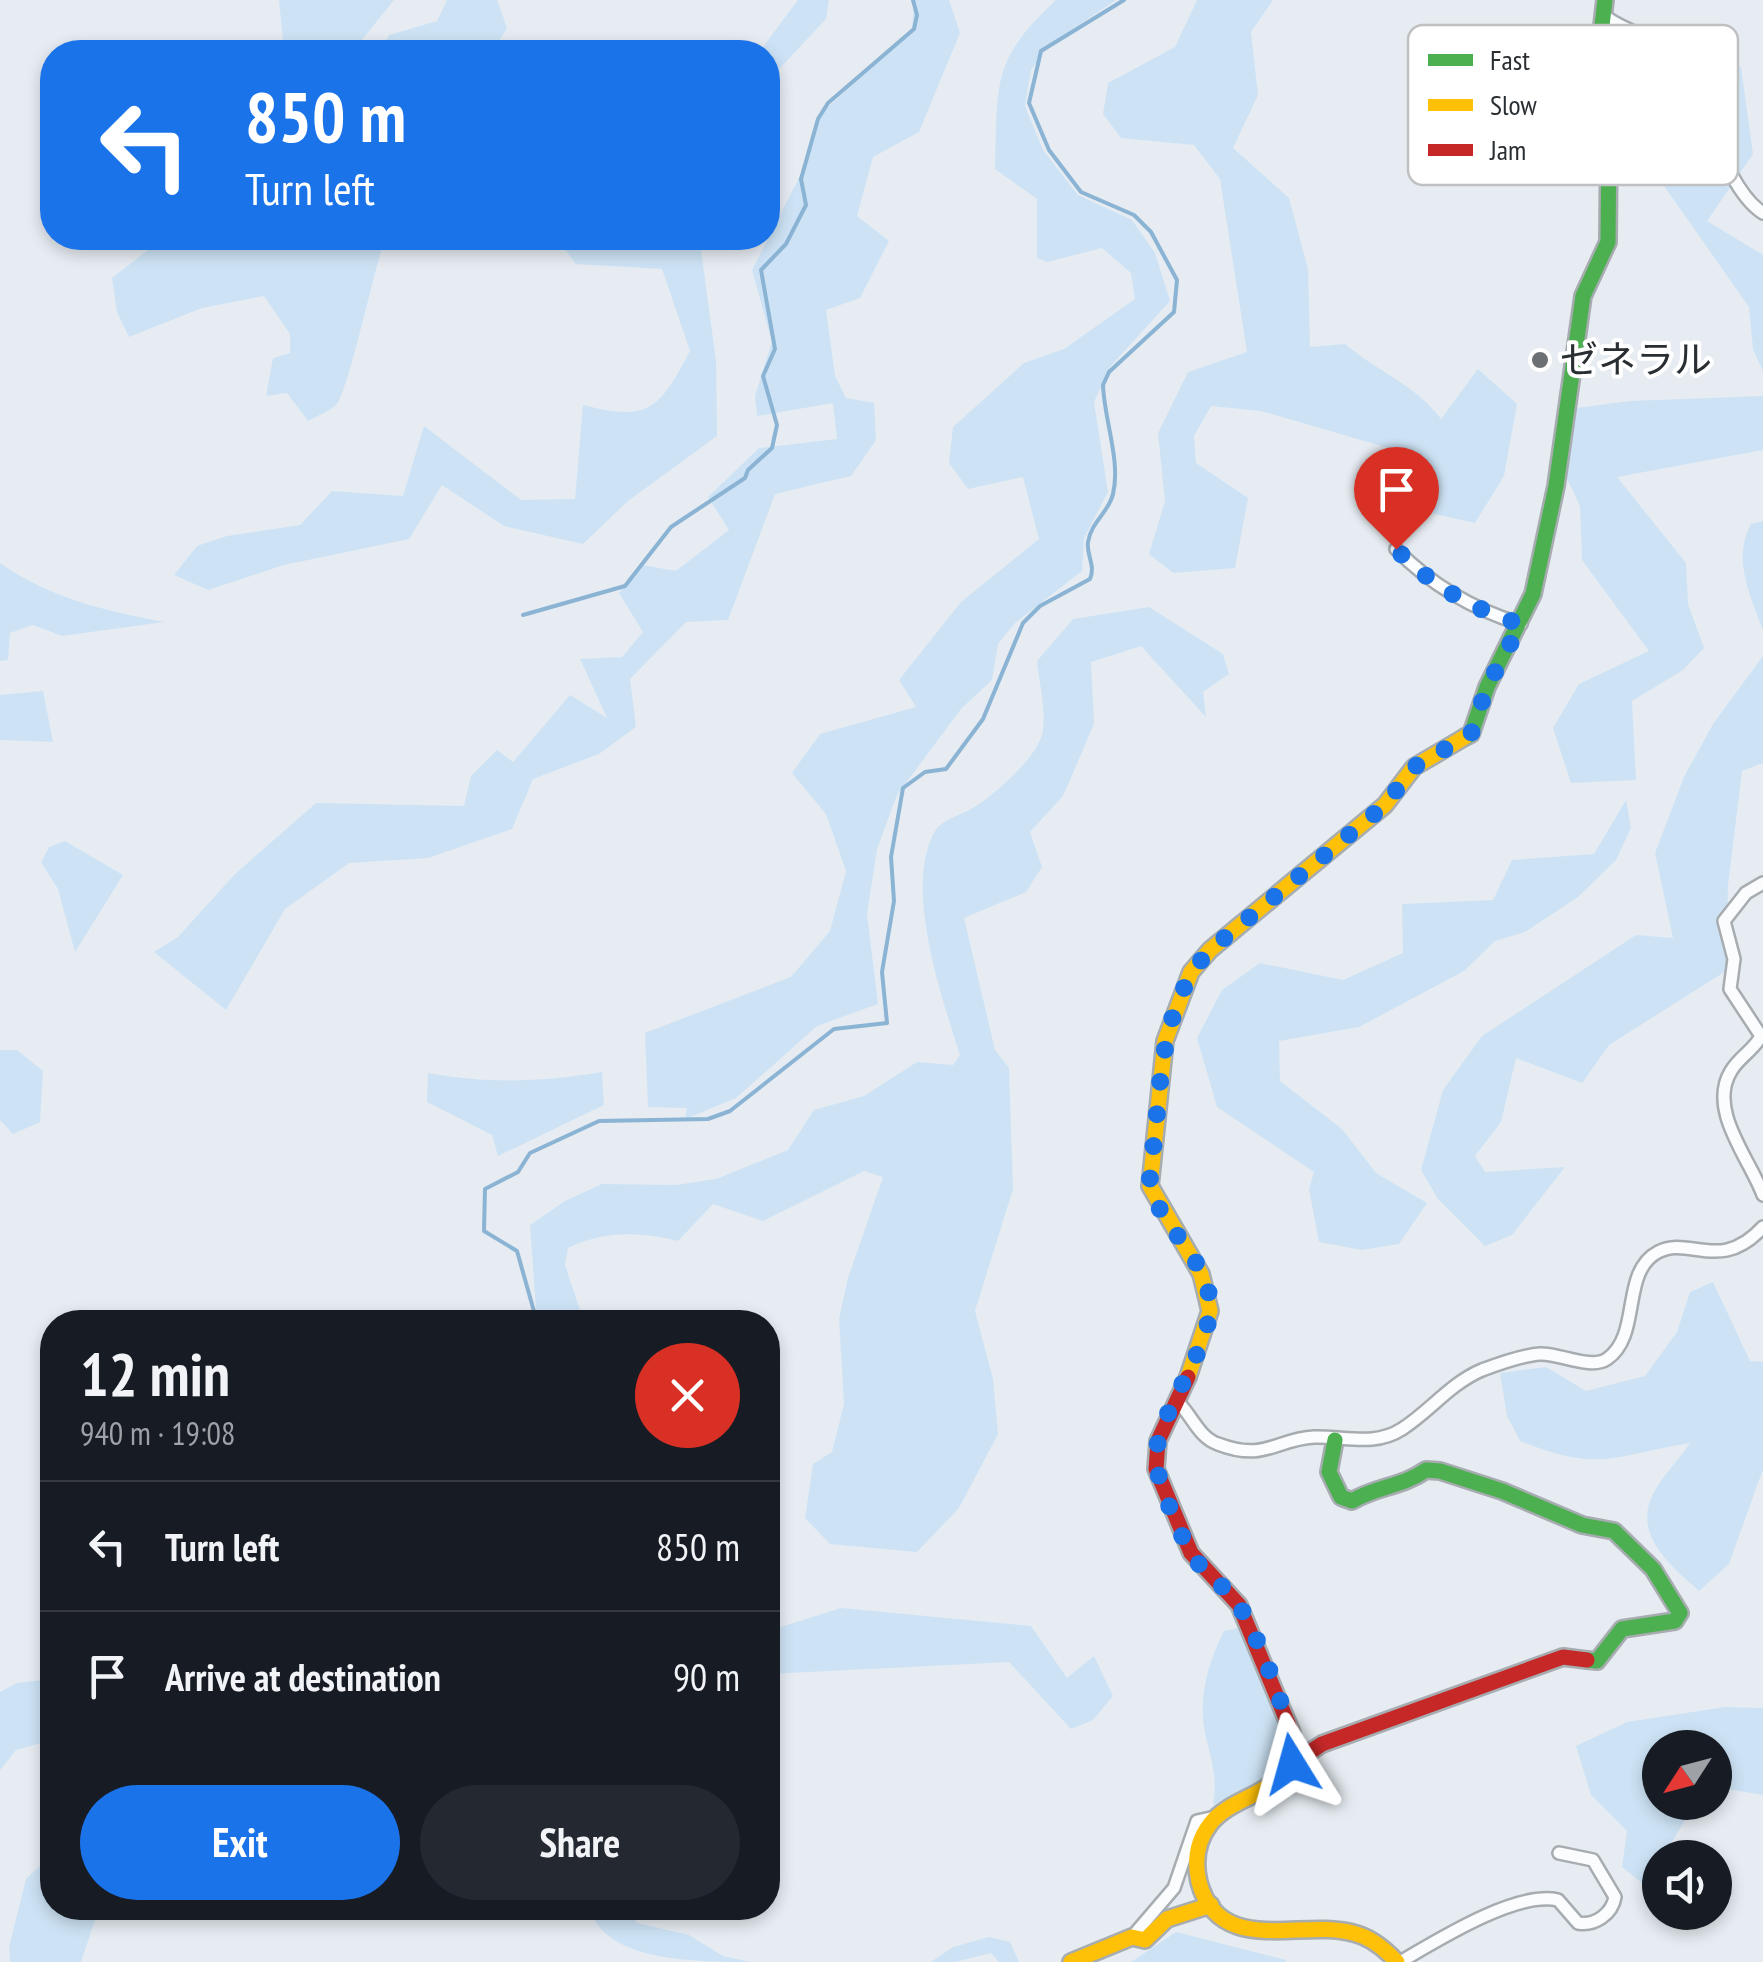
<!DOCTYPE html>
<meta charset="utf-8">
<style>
:root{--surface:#171b24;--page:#242831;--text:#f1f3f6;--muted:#9ea1a6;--line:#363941;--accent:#1a73e8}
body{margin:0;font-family:"PT Sans Narrow","Noto Sans JP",sans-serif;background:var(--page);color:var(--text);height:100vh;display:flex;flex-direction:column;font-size:38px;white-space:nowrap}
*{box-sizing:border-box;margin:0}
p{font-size:32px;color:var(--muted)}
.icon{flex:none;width:55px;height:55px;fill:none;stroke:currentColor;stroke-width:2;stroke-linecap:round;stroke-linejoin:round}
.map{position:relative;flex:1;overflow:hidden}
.panel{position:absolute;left:40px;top:1310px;width:740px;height:610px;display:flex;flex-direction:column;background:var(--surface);border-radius:40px;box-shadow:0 5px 15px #0003}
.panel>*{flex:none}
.banner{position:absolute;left:40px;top:40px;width:740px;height:210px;border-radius:40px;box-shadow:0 5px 15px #0003;background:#1a73e8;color:#fff;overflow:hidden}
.needle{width:65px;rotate:234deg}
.fabs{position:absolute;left:1642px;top:1730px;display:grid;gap:20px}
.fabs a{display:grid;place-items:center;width:90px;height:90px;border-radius:50%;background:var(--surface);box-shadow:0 5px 15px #0003;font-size:50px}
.pin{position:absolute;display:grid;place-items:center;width:85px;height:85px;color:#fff;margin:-102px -42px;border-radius:50% 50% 50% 0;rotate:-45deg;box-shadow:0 0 10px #0007}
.pin .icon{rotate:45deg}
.me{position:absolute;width:110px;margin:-55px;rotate:352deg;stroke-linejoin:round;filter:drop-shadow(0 0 8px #0008)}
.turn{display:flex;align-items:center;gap:35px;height:210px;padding:0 40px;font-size:45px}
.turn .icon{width:130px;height:130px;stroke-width:2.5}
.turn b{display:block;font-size:70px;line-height:85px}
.round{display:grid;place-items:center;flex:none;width:105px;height:105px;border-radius:52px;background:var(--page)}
.summary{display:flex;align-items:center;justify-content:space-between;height:170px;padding:0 40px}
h1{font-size:60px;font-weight:700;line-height:75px}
.action{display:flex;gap:20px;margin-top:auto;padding:20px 40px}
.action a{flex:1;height:115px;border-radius:60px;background:var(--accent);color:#fff;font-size:40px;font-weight:700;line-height:115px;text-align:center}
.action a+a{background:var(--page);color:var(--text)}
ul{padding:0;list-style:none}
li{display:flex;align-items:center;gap:30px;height:130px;padding:0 40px;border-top:2px solid var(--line)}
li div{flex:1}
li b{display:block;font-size:38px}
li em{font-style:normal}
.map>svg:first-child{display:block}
</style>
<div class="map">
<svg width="1763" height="1962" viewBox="0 0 1763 1962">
<rect width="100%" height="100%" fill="#e6ecf2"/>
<g fill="#cde3f5">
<path d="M279,0H394L352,52H284Z"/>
<path d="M447,0H497L507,28L492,52H380L389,35L437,21Z"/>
<path d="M798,0H829L826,19L768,81V52H759Z"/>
<path d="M914,0H949L960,33L919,132L873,157L857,216L889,241L860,298L826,310L835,376L846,398L874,403L876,440L851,476L775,494L728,620L686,622L630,679L636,727L599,754L533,779L512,829L428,858L349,863L285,909L226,1010L154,952L178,937L235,874L316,803L464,806L471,776L497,750L513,762L570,695L607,718L580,659L622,657L643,632L619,593L642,565L676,571L729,530L708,497L759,448L837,439L833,403L757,416L755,396L772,342L752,270L804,168L818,116L912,30Z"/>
<path d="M1056,0H1116L1049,45L1031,70L1025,106L1043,150L1078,195L1132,220L1155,253L1170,301L1110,367L1094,402L1108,492L1084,538L1082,571L1015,623L998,644L992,680L961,709L897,795L877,849L867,914L878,1004L817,1026L736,1098L685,1119L687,1108L648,1107L645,1033L791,977L830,931L846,871L826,814L792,773L820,734L916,707L899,680L961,602L1039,539L1023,477L968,489L949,463L953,427L1024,363L1064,349L1135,299L1131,273L1102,248L1047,262L1037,258V199L995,169C998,84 990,61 1056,0Z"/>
<path d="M1197,0H1273L1251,32L1258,95L1233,148L1289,198L1308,269L1310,347L1345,344C1378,372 1416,385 1441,419L1478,369L1517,404L1504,476L1475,523L1385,503L1395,450L1261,411L1211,406L1194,436L1196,463L1248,498L1235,568L1173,573L1149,554L1165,501L1158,433L1188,372L1247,352L1220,179L1194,145L1121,138L1103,114L1108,83L1175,47Z"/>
<path d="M1696,60L1741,67L1753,154L1707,221L1763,255V371L1753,349L1749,307L1662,183L1648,127L1664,83Z"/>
<path d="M172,238H385C375,266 348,393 336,405C329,412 316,416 308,421L287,393L266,396L273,358L290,353V334L264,296L202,308L129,337L117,312L112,278L157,243Z"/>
<path d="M566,238H687L701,250L716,361L717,436L628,501L583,544L504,526L442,485L409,539L284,565L208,590L174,575L197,546L227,536L300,525L332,491L403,496L424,426L521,500L575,499L583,405C650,422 659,409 690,351L662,269L576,264L560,243Z"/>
<path d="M1763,396V450L1617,477L1686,563L1688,604L1704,648L1683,670L1632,701L1636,780L1571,783L1553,728L1579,684L1649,651L1582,560L1580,506L1563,470L1569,409L1630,401Z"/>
<path d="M1763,521V630C1750,595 1732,559 1751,524Z"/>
<path d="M0,563C52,599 103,610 164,622L62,636L33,625L10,633L8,660L0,661Z"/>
<path d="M1149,607L1223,654L1229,674L1203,692L1206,717L1141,646L1091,662L1094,724L1063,796L1030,832L1042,867L1026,892L964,918L995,1050L1009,1068L1013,1189L975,1311L993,1379L998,1434L959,1508L917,1552L830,1544L805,1518L813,1464L832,1452L844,1404L839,1319L848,1278L883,1177L864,1171L763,1221L713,1204L678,1241C641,1231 602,1231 568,1248L565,1265L584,1322H537L530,1225L565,1201L602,1184L676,1185L716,1179L788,1150L814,1110L864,1096L917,1062L953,1065L960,1055C942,998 903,887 935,831C941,820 961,815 973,808C994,795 1040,756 1043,730C1046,709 1039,683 1037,661L1073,619Z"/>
<path d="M1763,656V763L1742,771L1728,885L1726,971L1609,1045L1582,1083L1516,1058L1501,1122L1475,1156L1485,1172L1565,1167L1512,1235L1485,1246L1438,1199L1421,1170L1443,1090L1482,1036L1636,935L1673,938L1655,853L1684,777L1713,724Z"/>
<path d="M43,691L53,742L0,740V695Z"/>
<path d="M1626,800L1631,828L1616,860L1578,897L1525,932L1495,941L1464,971L1359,1027L1279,1041L1280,1081L1342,1129L1376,1173L1427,1203L1399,1244L1362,1250L1319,1242L1309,1189L1314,1172L1217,1107L1197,1038L1222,990L1260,963L1343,980L1403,953L1402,904L1493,900L1512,860L1594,854Z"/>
<path d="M65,841L123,875L75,952L58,889L41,862L49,847Z"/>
<path d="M0,1050H17L43,1071L40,1122L13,1134L0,1120Z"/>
<path d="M602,1072L604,1105L498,1156L492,1135L427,1102L428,1073C489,1084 541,1082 602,1072Z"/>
<path d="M1713,1282L1750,1361L1763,1362V1469L1729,1564L1699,1591C1672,1567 1632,1535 1653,1494C1662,1476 1679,1460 1690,1443C1612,1456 1599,1473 1520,1441L1507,1416L1500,1373L1546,1367L1586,1391L1645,1376L1677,1332L1690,1292Z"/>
<path d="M841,1608L1031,1626L1067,1678L1094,1656L1113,1696L1093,1720L1071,1729L1009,1662L768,1674V1631Z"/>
<path d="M1248,1626L1283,1719L1285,1759L1255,1790L1213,1805C1218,1777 1211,1760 1205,1733C1198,1698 1208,1662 1224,1631Z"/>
<path d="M52,1679L49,1714L52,1740L16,1750L0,1770V1692L17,1683Z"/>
<path d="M1725,1707L1763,1708V1795L1715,1787V1748H1660V1802L1695,1803L1646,1886L1622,1867L1627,1831L1591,1795L1576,1746L1627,1722Z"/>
<path d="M52,1855V1908H99L81,1962H10L9,1947L26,1879Z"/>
<path d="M590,1908H627L637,1923L689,1935L723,1956L750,1962C698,1962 603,1962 590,1908Z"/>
<path d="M1176,1932L1286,1960V1962H1131Z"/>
<path d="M989,1937L1010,1942L1019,1962H999L991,1953L955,1962H931L953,1947Z"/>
</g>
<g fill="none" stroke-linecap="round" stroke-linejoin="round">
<g stroke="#8bb3d4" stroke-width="4">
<path d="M523,615L625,586L671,527L745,478L748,470L772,448L777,425L763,376L775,349L761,270L786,244L806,205L801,179L818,119L828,103L914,29L917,15L913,0"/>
<path d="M537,1322L517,1251L484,1231L485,1189L518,1172L530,1153L599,1121L708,1119L730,1111L834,1029L887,1023L882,972L894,901L891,857L903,788L925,772L946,769L983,719L1023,623L1040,606L1090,579C1096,565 1086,555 1088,542C1091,522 1109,512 1113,494C1121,461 1104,419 1103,385L1109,372L1174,312L1177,280L1151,232L1134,215L1081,192L1049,150L1029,103L1041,51L1124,0"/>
</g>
<defs>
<g id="street">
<path d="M1606,17C1635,38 1670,39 1692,69C1706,88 1704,107 1711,127C1720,154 1739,198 1763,213"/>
<path d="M1396,549C1431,585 1472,609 1521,624"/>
<path d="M1763,883L1746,893L1724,921L1734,959L1730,989L1761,1036C1754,1050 1739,1057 1731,1071C1707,1110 1750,1159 1763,1195"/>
<path d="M1177,1401C1192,1415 1198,1437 1218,1444C1265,1462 1276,1439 1314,1437C1345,1436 1374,1447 1402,1429C1430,1411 1451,1383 1482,1370C1498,1364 1523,1355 1540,1354C1559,1353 1591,1370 1607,1359C1642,1335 1620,1272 1658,1252C1689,1235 1720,1274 1763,1227"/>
<path d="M1132,1937L1174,1888L1197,1821L1215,1817"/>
<path d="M1400,1962C1436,1941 1517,1890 1558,1900L1578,1923C1595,1926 1612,1914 1615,1897L1593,1860L1559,1853"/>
</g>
<g id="fast">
<path d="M1465,737L1471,734L1487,687L1533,594L1556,486L1583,296L1608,242L1609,131L1598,60L1605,0"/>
<path d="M1335,1440L1329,1472L1341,1497L1352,1501C1377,1486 1402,1487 1426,1470L1440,1471L1502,1491L1582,1525L1614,1531L1653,1569L1680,1613L1675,1621L1622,1629L1597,1661L1587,1660"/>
</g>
<g id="slow">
<path d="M1188,1377L1210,1311L1201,1274L1150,1186L1165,1041L1191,972L1210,950L1385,805L1414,767L1465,737"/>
<path d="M1280,1777C1260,1797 1228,1801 1210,1824C1197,1841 1194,1861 1199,1882C1219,1957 1300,1919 1353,1933C1371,1937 1385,1949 1397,1962"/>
<path d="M1071,1962L1132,1937L1145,1940L1167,1919L1211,1905"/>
</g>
<g id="jam">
<path d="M1188,1377L1158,1441L1156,1469L1191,1553L1239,1605L1292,1733V1756L1280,1777"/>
<path d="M1292,1764L1322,1744L1563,1657L1587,1660"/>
</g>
</defs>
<use href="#street" stroke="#a7acb0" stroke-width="16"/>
<use href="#fast" stroke="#a7acb0" stroke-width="20"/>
<use href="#slow" stroke="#a7acb0" stroke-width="20"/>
<use href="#jam" stroke="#a7acb0" stroke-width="20"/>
<use href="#street" stroke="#fbfcfd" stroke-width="11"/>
<use href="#fast" stroke="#4caf50" stroke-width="15"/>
<use href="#slow" stroke="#ffc107" stroke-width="15"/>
<use href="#jam" stroke="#c62828" stroke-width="15"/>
</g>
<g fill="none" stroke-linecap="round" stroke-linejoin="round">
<path stroke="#1a73e8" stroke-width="18" stroke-dasharray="0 32.4" d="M1292,1764C1298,1734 1255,1627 1236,1601C1223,1584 1205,1575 1194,1557C1179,1534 1166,1500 1158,1473C1144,1427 1207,1361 1210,1309C1212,1266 1168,1233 1153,1195C1146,1177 1153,1154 1155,1135C1161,1071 1164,999 1210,950L1385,805L1414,767L1471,734L1487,687L1521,624C1472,609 1431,585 1396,549"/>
</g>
<circle fill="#6b7075" stroke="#fff" stroke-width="4" cx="1540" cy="360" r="10"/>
<g text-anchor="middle" stroke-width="8" stroke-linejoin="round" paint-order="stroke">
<g font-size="38" fill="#292e32" stroke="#fff" text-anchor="start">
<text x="1560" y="373">ゼネラル</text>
</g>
</g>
<rect x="1408" y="25" width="330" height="160" rx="15" fill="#fff" stroke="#bfc0c2" stroke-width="2.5"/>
<rect x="1428" y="54" width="45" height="12" fill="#4caf50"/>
<rect x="1428" y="99" width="45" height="12" fill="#ffc107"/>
<rect x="1428" y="144" width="45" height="12" fill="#c62828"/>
<g font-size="28" fill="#292e32">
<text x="1490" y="70">Fast</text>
<text x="1490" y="115">Slow</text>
<text x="1490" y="160">Jam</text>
</g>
</svg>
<div class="fabs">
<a><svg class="needle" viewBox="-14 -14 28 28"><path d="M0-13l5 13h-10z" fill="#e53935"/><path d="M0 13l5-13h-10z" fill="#9ea1a6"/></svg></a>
<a><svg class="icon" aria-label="sound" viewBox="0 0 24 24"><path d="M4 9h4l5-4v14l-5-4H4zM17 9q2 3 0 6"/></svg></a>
</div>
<div class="pin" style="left:1396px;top:549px;background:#d93025"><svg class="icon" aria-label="arrive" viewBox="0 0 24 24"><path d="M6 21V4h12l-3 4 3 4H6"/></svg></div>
<svg class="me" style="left:1292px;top:1764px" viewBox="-20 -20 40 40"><path d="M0-17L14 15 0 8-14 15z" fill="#1a73e8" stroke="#fff" stroke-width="4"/></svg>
<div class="banner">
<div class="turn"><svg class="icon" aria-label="left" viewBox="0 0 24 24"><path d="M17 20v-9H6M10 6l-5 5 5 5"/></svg><div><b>850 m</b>Turn left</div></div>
</div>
<section class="panel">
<div class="summary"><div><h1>12 min</h1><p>940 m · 19:08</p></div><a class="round" style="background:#d93025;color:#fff"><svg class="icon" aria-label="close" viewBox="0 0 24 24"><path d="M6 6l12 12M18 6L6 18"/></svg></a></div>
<ul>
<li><svg class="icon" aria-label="left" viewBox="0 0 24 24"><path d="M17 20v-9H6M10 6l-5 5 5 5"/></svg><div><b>Turn left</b></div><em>850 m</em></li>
<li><svg class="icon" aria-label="arrive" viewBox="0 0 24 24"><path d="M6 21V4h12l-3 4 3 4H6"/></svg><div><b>Arrive at destination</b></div><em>90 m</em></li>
</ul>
<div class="action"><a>Exit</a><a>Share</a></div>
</section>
</div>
